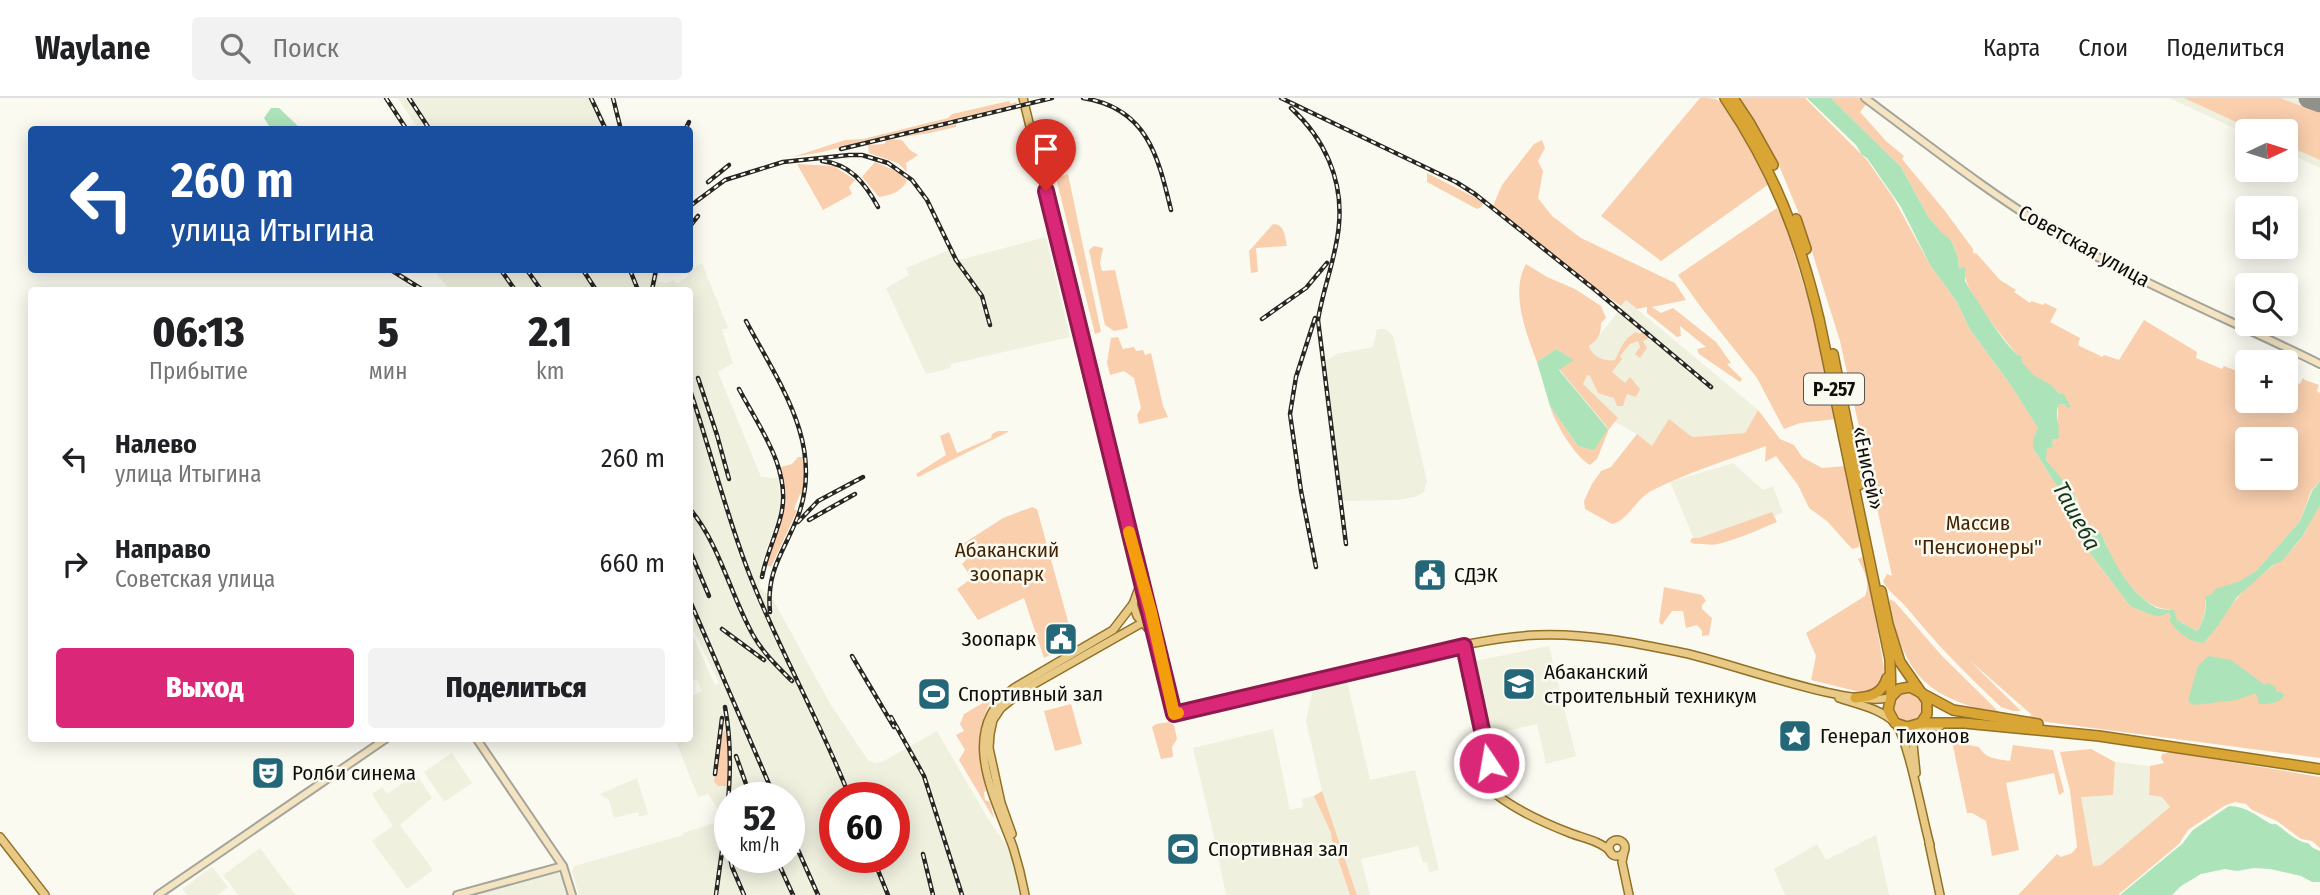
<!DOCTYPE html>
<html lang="ru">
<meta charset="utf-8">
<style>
:root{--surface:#fff;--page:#f2f2f2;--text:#202124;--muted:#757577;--line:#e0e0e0;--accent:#db2777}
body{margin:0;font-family:"Fira Sans Condensed",sans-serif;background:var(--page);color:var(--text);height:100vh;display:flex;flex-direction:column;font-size:26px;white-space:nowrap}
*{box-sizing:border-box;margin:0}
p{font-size:23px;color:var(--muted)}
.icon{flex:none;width:38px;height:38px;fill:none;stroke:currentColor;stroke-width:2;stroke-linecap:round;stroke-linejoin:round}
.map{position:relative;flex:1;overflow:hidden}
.drawer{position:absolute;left:28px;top:189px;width:665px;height:455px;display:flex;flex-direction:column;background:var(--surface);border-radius:7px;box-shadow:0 4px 18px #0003}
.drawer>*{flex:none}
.guide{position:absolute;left:28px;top:28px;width:665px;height:147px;border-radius:7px;box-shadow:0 4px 18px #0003;background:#1a4fa0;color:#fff;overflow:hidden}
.needle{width:46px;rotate:86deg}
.fabs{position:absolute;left:2235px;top:21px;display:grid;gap:14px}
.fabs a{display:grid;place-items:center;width:63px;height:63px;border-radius:7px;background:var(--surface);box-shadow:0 4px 18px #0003;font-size:35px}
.speed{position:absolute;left:714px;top:684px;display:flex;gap:14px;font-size:35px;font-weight:700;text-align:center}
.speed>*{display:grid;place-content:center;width:91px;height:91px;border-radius:50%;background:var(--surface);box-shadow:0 4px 18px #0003;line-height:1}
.speed small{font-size:18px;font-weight:400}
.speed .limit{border:10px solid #d22;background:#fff;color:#111}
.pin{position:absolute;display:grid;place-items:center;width:60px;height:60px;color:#fff;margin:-72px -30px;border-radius:50% 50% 50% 0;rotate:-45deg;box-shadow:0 0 7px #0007}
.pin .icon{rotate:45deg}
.me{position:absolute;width:77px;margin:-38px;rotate:348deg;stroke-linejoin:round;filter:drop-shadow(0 0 5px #0008)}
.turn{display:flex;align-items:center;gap:24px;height:147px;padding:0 28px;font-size:32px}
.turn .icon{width:91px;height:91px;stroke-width:2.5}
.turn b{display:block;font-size:49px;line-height:60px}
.eta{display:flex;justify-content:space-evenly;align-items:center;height:119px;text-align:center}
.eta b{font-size:42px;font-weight:800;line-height:49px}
.cta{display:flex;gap:14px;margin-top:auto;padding:14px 28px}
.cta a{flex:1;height:80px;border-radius:7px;background:var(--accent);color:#fff;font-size:28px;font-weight:800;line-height:80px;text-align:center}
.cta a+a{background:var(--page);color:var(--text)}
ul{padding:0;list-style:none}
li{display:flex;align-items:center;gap:21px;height:105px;padding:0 28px}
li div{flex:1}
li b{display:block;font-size:26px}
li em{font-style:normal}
header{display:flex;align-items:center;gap:42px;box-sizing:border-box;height:98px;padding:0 35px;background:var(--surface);border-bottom:2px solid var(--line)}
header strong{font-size:33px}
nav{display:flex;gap:38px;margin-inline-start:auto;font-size:24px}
.search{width:490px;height:63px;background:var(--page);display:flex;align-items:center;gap:18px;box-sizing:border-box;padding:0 24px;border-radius:7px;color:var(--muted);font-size:26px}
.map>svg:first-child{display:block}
</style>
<header>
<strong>Waylane</strong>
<div class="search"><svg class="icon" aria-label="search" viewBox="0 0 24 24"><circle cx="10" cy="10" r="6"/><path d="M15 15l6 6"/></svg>Поиск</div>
<nav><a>Карта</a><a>Слои</a><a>Поделиться</a></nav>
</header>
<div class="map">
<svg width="2320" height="797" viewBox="0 0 2320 797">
<rect width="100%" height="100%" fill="#fbfaf1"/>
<g fill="#f0f0df" fill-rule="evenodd">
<path d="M398,0H595L609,31H418Z"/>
<path d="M2169,0H2320V70L2286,54V33H2247V36Z"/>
<path d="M1046,139L1070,239L951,266V270L926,276L886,190L909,177L906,170L949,152L955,163Z"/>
<path d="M702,165L728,230L722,232L733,265L718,274L761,379L779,380L780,414L764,458L759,489L772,500L831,607L868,662L876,665L882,664L937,633L990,724L1012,755L1022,797H964L957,776L962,797H579L572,773L574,768L683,737V735L714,725L720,715L708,696L698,699L675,641L690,640V599L702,593L697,581L690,584V542L694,540L715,587L719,585L690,525V192H449L434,172H660L658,183L666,185L673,182L677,186L689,177L687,174ZM730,700H789V760H730ZM835,700H894V760H835Z"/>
<path d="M1626,202L1758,312L1745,335L1692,339L1652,348L1637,336L1593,312L1567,275L1608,227Z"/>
<path d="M1377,231H1386L1393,238L1427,383L1424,394L1415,399L1398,402L1343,403L1325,263L1337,256L1373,249Z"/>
<path d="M1733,365L1763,392L1773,388L1783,415L1695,443L1670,384Z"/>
<path d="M1549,548L1576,658L1546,666L1537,626L1492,636L1475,563Z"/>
<path d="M1347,583L1370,682L1415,672L1439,772L1429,774L1427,764L1423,765L1418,748L1361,761L1370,797H1357L1322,693L1306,623L1313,591Z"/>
<path d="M1273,631L1290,712L1303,709L1302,701L1314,698L1331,735L1332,743L1350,797H1226L1215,743L1193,650Z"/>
<path d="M452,655L472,685L444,704L424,674Z"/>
<path d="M2115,664L2150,668L2149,697L2162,699L2170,709L2101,767L2092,768L2080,698L2113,696Z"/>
<path d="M416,676L432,700L400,727L433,772L407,791L372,743L393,728L372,696L382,689L387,696Z"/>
<path d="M637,680L648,716L639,719L638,714L614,720L609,702L600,696Z"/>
<path d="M1876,737L1889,797H1785L1774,771L1817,746L1826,762Z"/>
<path d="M260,750L286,785L296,797H238L223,777Z"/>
<path d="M212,769L228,789L217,797H187L182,791Z"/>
<path d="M558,774L563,781L568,797H466Z"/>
</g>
<g fill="#f9cfae" fill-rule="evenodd">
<path d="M1700,0C1705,0 1712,0 1716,1C1733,9 1761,68 1769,86L1661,163L1601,118Z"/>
<path d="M1740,0H1805L1867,62L1894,101L1930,167L1957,204L1969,230L2012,289L2039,331L2033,341L2036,355L2054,384L2067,397L2077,428L2090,455L2130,508L2151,517L2169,515L2177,530L2204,545C2217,530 2226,512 2239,498C2258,475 2285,464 2302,439C2309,429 2312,416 2320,407V660L2024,621L2032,617L1969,562L2021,613H2013L2001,609C1968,578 1936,546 1908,511C1900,501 1888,494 1883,483L1887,476L1892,478L1840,243L1804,128L1778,65Z"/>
<path d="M1831,0H1859L1867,5L1860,14L1886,43L1904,58L1902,61L1945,113L1973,151V155L1977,156L2000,182L2016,192L2014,194L2030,205L2031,203L2043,207L2045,205L2057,211L2050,224L2080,240L2078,247C2086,252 2094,254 2102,259L2104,257L2119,262L2144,222L2197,254L2196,260L2222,271L2224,268L2247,277V303H2286V282L2300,286L2303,280L2305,282L2319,287L2317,293L2320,295V383L2311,393L2300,423L2256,473L2240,484L2205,499C2206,510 2204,524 2197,533L2177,522L2170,511C2143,513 2118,474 2108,452C2106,447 2106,443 2101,438L2091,439L2088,437C2082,424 2081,408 2074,395C2068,386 2049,369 2046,361C2044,355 2047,351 2045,345H2049L2053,349L2052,342L2058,341V307L2064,306L2069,310L2070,307C2061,294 2051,288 2038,281C2032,277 2027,269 2022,264V260C2012,254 1971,198 1967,185C1965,180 1964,175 1965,170L1959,171L1958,159L1951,142L1942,136L1929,120L1901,69ZM2247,341H2286V380H2247Z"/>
<path d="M2184,0H2280L2320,15V62L2286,47V33H2256Z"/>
<path d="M1009,3L1011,6L1016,4L1017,6L822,54L793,59L845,42L863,41L948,20L952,16Z"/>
<path d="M956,26V29L930,35L889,41L902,42L910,52L918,57L906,65L907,74L898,65L869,55L868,47L884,46L887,42Z"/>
<path d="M1542,42L1545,50L1538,63L1543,73L1538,100L1552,118L1581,140L1675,185L1686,202L1652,209L1661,215L1673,210L1716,244L1731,265L1727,266L1742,281L1740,284L1699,256L1697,251L1706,249L1680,228L1681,238L1677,239L1647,215V209L1637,211L1626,202L1621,208L1569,172L1493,108L1502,87L1534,46Z"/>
<path d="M875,64L901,75L907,83C901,94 891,97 879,99L862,79Z"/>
<path d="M797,66L834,68L855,82L849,89L852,96L823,112Z"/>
<path d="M1427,75L1478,101L1483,105L1481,109L1477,111L1427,84Z"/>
<path d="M1068,76L1101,234L1095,236L1056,80Z"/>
<path d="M1777,110L1783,120L1815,224L1836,321L1800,325L1784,331L1757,280L1700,208L1678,177Z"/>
<path d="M1273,126C1285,126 1285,139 1287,148L1256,150L1258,174L1251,175L1249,153Z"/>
<path d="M1094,148L1103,150L1100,165L1102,173L1115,172L1128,230L1114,233L1105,227L1089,152Z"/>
<path d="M1526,166L1547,179L1575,191L1601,208L1606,220L1601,225C1601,237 1598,242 1589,248C1592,259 1605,264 1615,262C1621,250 1623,241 1636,234L1639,236L1644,232L1650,234L1649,240L1643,243L1647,250L1640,260L1635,256L1640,249L1638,243L1630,246L1620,258L1622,261L1612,274L1625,285L1630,279L1640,291L1636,299L1627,296L1623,308H1617L1614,300L1598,295L1590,278L1587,277L1583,286L1618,320L1609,331L1597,361L1590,367C1576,360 1554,324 1550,308L1578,348L1594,351L1608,330L1559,271L1573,262L1556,251L1537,264C1526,235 1510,194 1526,166Z"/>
<path d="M1118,239L1123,251L1134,249L1136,253L1143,252L1145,257L1151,255L1163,308L1168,319L1139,326L1137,317L1141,310L1134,280L1124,273L1110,277L1107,265L1111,240Z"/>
<path d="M1758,312L1780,341L1794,347L1802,359L1822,370L1845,368L1859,435V449L1852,451L1827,423L1809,410L1798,387L1776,358L1765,364L1766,348C1728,362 1689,374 1653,392C1636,400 1629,422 1612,426L1585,411L1584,403L1592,386L1601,373L1611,369L1637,336L1652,348L1669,321L1692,339L1745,335Z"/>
<path d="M998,333H1008V334L918,379L916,376L946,357L940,338L949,334L957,355L991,340L992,336Z"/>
<path d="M798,359H803L805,366L803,396H800L794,411L797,413L771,469L766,467C775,429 790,411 781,369L792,366Z"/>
<path d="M1032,409L1037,411L1074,545L1044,560L1024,500L978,522L957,491L972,480L962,466L966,462L958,449L1003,420Z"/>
<path d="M1772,414L1777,424C1758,432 1738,441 1718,446C1710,448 1703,445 1695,446L1690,444L1692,440H1699Z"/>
<path d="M1865,458L1884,571L1883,580L1877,591L1860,594L1811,582L1816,558L1806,535L1865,498C1871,485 1864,473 1858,461Z"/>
<path d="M1664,489L1702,497L1706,503L1702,507V511L1712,520L1709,537L1702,538V533L1697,527L1686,530L1683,513H1672L1662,527L1659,524Z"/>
<path d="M1890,501L1895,504L1942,558L2001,616C1927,600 1906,579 1889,506Z"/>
<circle cx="1908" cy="609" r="16"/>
<path d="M993,599C975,629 980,660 986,693L984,694L985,702L990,704L994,721L959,662L965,652L956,637L964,633L960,626L964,616Z"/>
<path d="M1071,606L1082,646L1055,653L1044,613Z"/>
<path d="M1169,624L1174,627L1177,641L1172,649L1173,659L1161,661L1152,629L1156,626Z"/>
<path d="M725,631L729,642V688H718L714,684L721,640Z"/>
<path d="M1950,634L1958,636L1964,646L1979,649C1986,661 1997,661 2010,663L2013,647L2053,652L2064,694L2059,697L2054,675L2006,685L2019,752L1992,758L1986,723L1972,715H1967Z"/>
<path d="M2091,651L2115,664L2113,697L2081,699L2093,768L2101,767L2170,709L2162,699L2149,697L2150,668L2164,665L2161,660L2162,656L2172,654L2320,679V750L2312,743L2301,741L2277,723L2252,712L2246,706L2235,704L2224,708L2188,732L2179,746L2118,797H2018L2057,756L2061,759L2072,755L2077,749L2070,693L2060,654Z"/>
<path d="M1322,693L1357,797H1350L1332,743L1331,735L1314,698Z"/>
</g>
<g fill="#ade3b9">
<path d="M1807,0H1831L1901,69L1929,120L1942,135L1951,142L1958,159L1959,171L1965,169V183L1970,192C1982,208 2006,252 2022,259V264L2035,278L2051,287L2060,296L2063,295L2071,309L2068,310L2064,306L2058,307C2055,322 2061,329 2058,341L2052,342L2053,349L2047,350L2046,362L2074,395L2088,437L2091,439L2096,433L2101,435C2112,461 2129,496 2157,510C2162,512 2168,511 2174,512L2177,522L2197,533C2204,524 2207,510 2205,499L2213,495L2215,491L2238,484L2256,473L2300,423L2312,393L2320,383V407L2302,439L2283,462L2272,468L2237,499L2217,529L2204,545C2189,544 2176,534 2169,521L2171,519L2169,515L2160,518L2151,517L2130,508L2090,455L2077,428L2067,398L2054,384L2033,350V341L2038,330L2012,289L1969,230L1957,204L1930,167L1901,109L1867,60L1862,57L1856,47Z"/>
<path d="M271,10H279L299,29L297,31H271L264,20Z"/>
<path d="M1556,251L1574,262L1559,272L1608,331L1594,352L1578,348L1550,308L1537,264Z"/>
<path d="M2208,558L2231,562L2265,587L2268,585L2276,589V593L2283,595L2284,598C2279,606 2268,606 2259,606L2256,595L2237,602L2194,607L2188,603L2198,568Z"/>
<path d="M2229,708C2246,708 2257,718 2269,725C2279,729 2271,722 2280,729C2288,735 2298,744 2308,745L2313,750L2320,753V784H2312L2301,778L2270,771L2254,770L2237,773L2225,771L2201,776L2181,788L2172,797H2120L2182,746L2193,732Z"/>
</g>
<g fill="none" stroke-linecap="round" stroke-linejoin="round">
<path stroke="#ade3b9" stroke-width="5" d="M2208,527L2219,505"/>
<path stroke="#91908a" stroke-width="21" d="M2309,0L2320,4"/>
<defs>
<g id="secondary">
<path d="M1865,0C1932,50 1998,102 2070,144C2150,189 2237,225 2320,266"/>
<path d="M476,640L563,768L572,797"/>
<path d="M158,797L387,640"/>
<path d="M457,797L563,768"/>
</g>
<g id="primary">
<path d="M1023,0L1174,616C1242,598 1312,583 1381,567C1430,555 1486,539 1537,537C1587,535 1636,545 1684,555C1728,564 1856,612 1891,599"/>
<path d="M1133,506L1137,518L1153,536"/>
<path d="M1464,548L1497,697C1518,713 1544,725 1570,735C1583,740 1600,743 1610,753"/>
<path d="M1839,600C1856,606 1882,611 1895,625C1908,639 1923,723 1930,747"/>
<path d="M1917,639L1927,631L1940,628"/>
<path d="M1916,675L1913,646L1921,625"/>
<path d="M1012,736L1001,705L989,650L990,636L993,622L1001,610L1022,593L1147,522L1151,516"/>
<path d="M0,739L45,797"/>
<circle cx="1617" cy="750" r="8"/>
<path d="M1929,745L1940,797"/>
<path d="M1624,754L1622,764L1629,797"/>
<path d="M1025,797C1022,781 1018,765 1013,749C994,697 957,632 1014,590L1113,532L1133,506L1139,490V482"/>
</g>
<g id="highway">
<path d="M1725,0C1773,71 1799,137 1819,221L1890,561L1891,599L1888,612L1895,625L1907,629L1921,625H1964L2099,638L2320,671"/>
<path d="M1733,0L1749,24L1773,67"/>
<path d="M1796,121L1806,151"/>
<path d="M1833,256L1859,387"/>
<path d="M1881,493L1888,526L1900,564L1927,603V616L1921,625"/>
<path d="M1891,599L1899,591L1910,589L1953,612L2038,626"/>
<path d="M1855,600C1871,599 1882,596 1887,580"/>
</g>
</defs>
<use href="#secondary" stroke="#a4a49b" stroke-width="10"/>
<use href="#primary" stroke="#927026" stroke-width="10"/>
<use href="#highway" stroke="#927026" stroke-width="12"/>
<use href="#secondary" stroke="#f4e4c2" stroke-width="6"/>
<use href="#primary" stroke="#e8ca86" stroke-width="7"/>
<use href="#highway" stroke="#d9a635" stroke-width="9"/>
<defs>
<g id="rail">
<path d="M386,0L407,32"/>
<path d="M409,0L430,32"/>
<path d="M591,0L606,32"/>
<path d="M613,0L621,32"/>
<path d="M1083,0C1147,10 1158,58 1171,112"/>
<path d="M1281,0L1456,84L1475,96L1594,191L1711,289"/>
<path d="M1291,10C1324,40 1343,81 1339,126C1337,157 1323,190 1318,222L1346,446"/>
<path d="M685,32L689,24"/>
<path d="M841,51L1052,0"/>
<path d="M822,63C850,66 865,85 878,109"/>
<path d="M708,84L729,67"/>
<path d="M690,108L725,82L783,64L849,57H862L888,65L912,82L927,102L956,162L982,198L990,227"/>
<path d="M690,128L698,118"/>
<path d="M391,172L423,192"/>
<path d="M501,172L515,192"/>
<path d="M527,172L541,192"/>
<path d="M583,172L596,192"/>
<path d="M630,172L638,192"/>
<path d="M652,192L656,172"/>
<path d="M1315,220L1296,279L1290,316L1301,393L1316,469"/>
<path d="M1262,221L1306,190L1327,165"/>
<path d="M746,223C778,284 825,346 798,418C784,454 766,472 770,514"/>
<path d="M698,280L717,337L729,381"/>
<path d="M739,291C759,329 792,372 781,417C776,438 766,457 762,479"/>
<path d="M690,292C710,351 725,412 747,470C777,549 820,622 850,700"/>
<path d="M690,411C720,447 730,496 753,537C763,555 778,569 792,583"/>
<path d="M809,422L855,396"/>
<path d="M798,424L818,403L863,379"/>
<path d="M690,453L709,498"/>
<path d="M690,503L775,700"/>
<path d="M722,531L764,562"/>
<path d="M852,558L894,629"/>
<path d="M891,619L924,678L962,797"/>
<path d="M736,658L751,700"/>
<path d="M715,676L722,620"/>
<path d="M789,732L818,797"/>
<path d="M727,745L732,769L744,797"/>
<path d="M923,756L933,797"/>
<path d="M776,760L793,797"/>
<path d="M873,760L888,797"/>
<path d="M716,797C724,734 737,673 725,609"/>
</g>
</defs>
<use href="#rail" stroke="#272623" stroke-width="4.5"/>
<use href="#rail" stroke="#fbfaf1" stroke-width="2" stroke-dasharray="5" stroke-linecap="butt"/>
</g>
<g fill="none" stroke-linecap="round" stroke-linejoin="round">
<defs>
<path id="route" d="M1046,93L1174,616L1464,548L1489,665"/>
</defs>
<use href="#route" stroke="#8e194d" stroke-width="18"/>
<use href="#route" stroke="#db2777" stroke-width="12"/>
<path stroke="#f59e0b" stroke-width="12" d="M1129,434L1151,514L1174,616L1178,615"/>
</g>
<defs>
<symbol id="civic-square" viewBox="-11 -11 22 22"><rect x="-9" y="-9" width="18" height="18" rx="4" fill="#236779" stroke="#fbfaf1"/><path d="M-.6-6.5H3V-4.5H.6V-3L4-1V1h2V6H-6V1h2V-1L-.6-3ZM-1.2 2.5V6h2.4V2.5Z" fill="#fff"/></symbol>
<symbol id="university-square" viewBox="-11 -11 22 22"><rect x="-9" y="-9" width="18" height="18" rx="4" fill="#236779" stroke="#fbfaf1"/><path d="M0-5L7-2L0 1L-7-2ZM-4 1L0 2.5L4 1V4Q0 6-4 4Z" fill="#fff"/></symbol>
<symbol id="stadium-square" viewBox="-11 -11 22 22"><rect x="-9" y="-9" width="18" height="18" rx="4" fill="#236779" stroke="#fbfaf1"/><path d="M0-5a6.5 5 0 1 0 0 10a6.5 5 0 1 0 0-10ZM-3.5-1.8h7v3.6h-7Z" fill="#fff"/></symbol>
<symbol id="sight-square" viewBox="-11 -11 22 22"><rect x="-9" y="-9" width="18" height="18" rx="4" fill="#236779" stroke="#fbfaf1"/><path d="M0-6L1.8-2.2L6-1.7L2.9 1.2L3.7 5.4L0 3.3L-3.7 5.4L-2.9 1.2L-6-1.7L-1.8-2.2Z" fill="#fff"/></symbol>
<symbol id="theatre-square" viewBox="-11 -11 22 22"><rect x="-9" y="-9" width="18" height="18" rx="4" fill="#236779" stroke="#fbfaf1"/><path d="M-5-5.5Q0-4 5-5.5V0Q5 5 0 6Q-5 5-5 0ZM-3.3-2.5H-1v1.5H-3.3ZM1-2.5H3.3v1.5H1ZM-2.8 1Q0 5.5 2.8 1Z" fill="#fff"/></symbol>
</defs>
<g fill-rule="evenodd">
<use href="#civic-square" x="1411" y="458" width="38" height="38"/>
<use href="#civic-square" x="1042" y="522" width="38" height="38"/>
<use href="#university-square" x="1500" y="567" width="38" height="38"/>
<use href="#stadium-square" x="915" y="577" width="38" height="38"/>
<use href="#sight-square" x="1776" y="619" width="38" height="38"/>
<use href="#theatre-square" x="249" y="656" width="38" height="38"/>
<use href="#stadium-square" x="1164" y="732" width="38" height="38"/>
</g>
<g text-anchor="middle" stroke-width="5" stroke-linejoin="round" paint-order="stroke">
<rect fill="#fbfaf1" stroke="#555450" stroke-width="2" x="1804" y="275.5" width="60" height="31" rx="5"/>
<g font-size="19" font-weight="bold" fill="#0e0d0b">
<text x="1834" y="298">Р-257</text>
</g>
<g font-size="21" fill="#0e0d0b" stroke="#fbfaf1">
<text transform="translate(2084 148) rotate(29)" y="7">Советская улица</text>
<text transform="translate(1868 370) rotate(78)" y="7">«Енисей»</text>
</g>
<g font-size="21" fill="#432302" stroke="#fbfaf1">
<text x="1978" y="432">Массив<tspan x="1978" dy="24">"Пенсионеры"</tspan></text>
<text x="1007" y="459">Абаканский<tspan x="1007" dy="24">зоопарк</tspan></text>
</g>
<g font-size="21" fill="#0e0d0b" stroke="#fbfaf1" text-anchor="start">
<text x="1454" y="484">СДЭК</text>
<text x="1036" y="548" text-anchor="end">Зоопарк</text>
<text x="1544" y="581">Абаканский<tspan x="1544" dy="24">строительный техникум</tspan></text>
<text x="958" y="603">Спортивный зал</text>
<text x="1820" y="645">Генерал Тихонов</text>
<text x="292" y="682">Ролби синема</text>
<text x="1208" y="758">Спортивная зал</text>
</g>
<g font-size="23" font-style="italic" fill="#12391e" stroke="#fbfaf1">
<text transform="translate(2077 418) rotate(61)" y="8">Ташеба</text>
</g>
</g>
</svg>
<div class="fabs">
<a><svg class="needle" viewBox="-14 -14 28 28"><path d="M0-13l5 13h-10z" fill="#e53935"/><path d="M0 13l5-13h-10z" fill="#757577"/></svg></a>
<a><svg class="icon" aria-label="sound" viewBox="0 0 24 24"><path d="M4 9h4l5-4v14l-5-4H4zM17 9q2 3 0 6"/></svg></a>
<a><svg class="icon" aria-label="search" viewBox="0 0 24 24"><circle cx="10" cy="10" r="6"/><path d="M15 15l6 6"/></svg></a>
<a>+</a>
<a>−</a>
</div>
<div class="speed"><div>52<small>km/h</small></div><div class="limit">60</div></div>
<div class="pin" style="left:1046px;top:93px;background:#d93025"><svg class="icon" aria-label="arrive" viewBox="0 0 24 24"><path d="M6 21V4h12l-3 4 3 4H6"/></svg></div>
<svg class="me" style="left:1489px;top:665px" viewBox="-20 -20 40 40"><circle r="17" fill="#db2777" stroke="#fff" stroke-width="3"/><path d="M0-11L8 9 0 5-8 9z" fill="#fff"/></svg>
<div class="guide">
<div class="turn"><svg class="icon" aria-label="left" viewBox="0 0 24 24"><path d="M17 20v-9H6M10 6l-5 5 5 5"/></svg><div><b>260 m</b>улица Итыгина</div></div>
</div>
<section class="drawer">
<div class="eta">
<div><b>06:13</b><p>Прибытие</p></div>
<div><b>5</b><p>мин</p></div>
<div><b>2.1</b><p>km</p></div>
</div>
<ul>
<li><svg class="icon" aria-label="left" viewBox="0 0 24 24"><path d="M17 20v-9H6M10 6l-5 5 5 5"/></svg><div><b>Налево</b><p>улица Итыгина</p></div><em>260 m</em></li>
<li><svg class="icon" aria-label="right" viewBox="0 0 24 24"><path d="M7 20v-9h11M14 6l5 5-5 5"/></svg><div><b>Направо</b><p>Советская улица</p></div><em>660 m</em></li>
</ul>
<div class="cta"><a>Выход</a><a>Поделиться</a></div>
</section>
</div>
